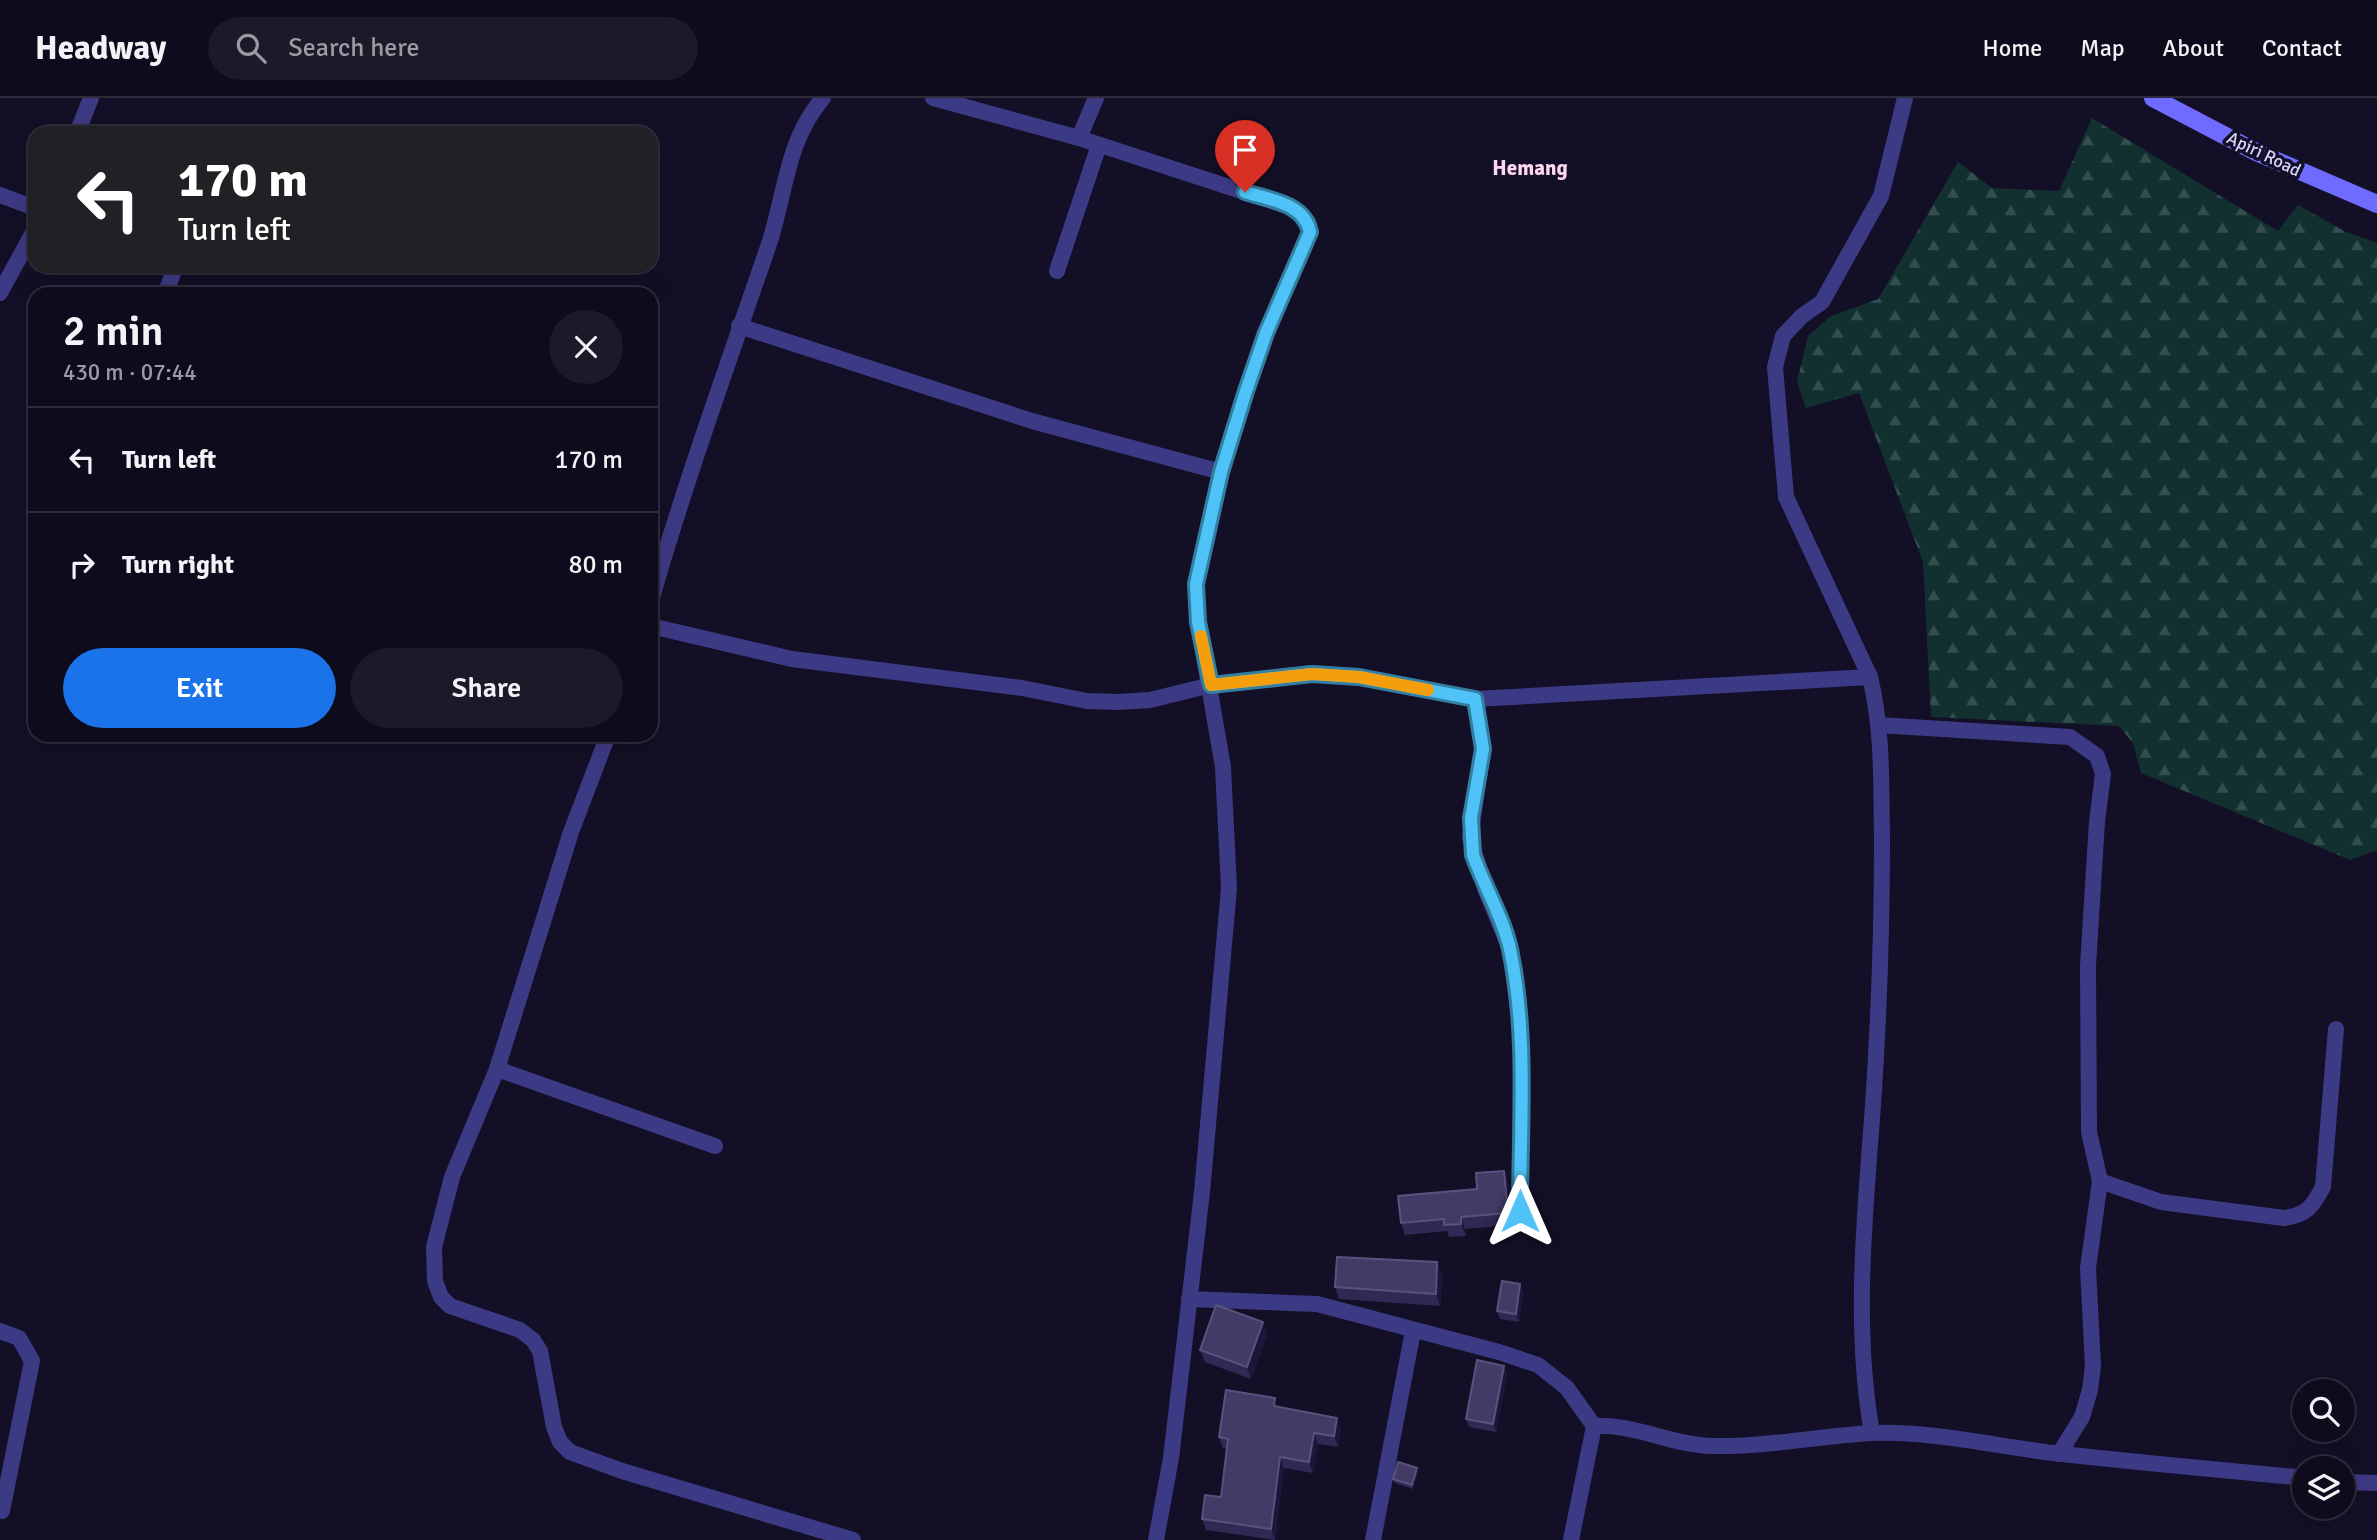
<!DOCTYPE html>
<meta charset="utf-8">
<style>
:root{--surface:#0e0b1c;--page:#1c1929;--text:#f1f3f6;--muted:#9b9ba3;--line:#2e2b3b;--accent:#1a73e8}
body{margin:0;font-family:Signika,sans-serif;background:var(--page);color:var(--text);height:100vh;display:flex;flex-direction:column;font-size:26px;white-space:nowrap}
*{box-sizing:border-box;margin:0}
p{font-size:23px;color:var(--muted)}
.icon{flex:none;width:38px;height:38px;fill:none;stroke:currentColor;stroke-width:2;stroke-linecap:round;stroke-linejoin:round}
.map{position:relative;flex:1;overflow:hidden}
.sheet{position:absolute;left:28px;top:189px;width:630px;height:455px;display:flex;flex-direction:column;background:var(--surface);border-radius:21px;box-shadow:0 7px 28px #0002,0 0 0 2px var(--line)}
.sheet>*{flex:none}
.banner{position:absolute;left:28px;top:28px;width:630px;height:147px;border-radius:21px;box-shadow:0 7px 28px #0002,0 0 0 2px var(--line);background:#202124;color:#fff;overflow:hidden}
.tools{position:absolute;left:2292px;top:1281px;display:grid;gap:14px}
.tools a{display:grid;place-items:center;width:63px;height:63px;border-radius:50%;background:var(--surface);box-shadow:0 7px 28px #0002,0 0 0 2px var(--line);font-size:35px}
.pin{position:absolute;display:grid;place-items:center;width:60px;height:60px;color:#fff;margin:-72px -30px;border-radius:50% 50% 50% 0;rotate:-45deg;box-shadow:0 0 7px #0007}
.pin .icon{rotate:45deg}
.me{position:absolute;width:77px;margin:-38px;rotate:0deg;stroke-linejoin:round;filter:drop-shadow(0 0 5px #0008)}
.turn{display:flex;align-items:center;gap:24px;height:147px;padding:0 35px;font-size:32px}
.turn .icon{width:91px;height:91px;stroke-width:2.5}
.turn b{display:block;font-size:49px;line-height:60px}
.round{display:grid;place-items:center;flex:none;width:74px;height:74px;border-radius:37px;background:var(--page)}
.headline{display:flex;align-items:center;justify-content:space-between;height:119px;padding:0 35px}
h1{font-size:42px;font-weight:600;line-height:52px}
.cta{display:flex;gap:14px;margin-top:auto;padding:14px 35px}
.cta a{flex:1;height:80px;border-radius:42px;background:var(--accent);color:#fff;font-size:28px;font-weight:600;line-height:80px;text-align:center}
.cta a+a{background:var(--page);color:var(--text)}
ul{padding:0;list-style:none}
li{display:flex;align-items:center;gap:21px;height:105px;padding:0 35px;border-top:2px solid var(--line)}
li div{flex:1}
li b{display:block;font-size:26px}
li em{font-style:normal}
header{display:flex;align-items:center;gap:42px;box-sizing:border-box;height:98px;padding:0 35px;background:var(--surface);border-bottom:2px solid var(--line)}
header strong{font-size:33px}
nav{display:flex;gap:38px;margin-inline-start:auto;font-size:24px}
.search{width:490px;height:63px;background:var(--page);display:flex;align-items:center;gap:18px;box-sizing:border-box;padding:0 24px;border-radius:38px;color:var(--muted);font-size:26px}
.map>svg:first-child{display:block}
</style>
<header>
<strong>Headway</strong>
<div class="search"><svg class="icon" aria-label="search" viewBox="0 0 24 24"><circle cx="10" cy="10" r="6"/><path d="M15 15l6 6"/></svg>Search here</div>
<nav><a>Home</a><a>Map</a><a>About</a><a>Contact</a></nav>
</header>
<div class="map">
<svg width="2377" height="1442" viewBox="0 0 2377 1442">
<defs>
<pattern id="forest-firs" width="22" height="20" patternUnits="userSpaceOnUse" patternTransform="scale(1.75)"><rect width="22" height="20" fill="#12302f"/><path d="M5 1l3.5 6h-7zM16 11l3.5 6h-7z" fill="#344d4e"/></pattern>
</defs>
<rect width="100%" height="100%" fill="#130f26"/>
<path fill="url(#forest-firs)" d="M2092,20L2278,133L2298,107L2344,133L2377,145V752L2350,762L2141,675L2133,645L2119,628L1931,619L1923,464L1859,295L1806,310L1797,284L1808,238L1831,218L1878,201L1958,64L1992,90L2059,93Z"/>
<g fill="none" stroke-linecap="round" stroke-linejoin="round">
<g stroke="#3d3a85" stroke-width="16">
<path d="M933,0L1079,40L1293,110L1308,124L1310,134L1266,235L1246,293L1221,374L1196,486L1198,524L1223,669L1229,790L1202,1094L1171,1360L1156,1442"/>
<path d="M77,35L91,0"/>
<path d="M1079,40L1096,0"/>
<path d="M0,97L35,110"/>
<path d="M1057,173L1099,47"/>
<path d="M0,195L35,131"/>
<path d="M165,196L176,168"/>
<path d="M739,228L1032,323L1221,374"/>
<path d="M651,503C686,381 729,263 770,143C786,92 787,42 823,0"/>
<path d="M651,528L792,561L1022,590L1087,603L1119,604L1150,602L1211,587L1312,575L1359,580L1475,601L1870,579C1883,632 1881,687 1882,742C1882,831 1879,919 1873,1007C1865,1115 1853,1228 1872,1335"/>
<path d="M1870,579L1786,399L1775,269L1783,238L1802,218L1822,204L1881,98L1905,0"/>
<path d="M1475,601L1483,651L1470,740L1486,793L1510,851L1517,903L1521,935L1520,1113"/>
<path d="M1879,627L2070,639L2097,658L2103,676L2097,724L2088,868L2089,1034L2100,1083L2088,1170L2093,1268L2090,1292L2082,1319L2059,1356"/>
<path d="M608,637L571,734L497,971L452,1079L434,1149L435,1183L441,1199L450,1208L520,1232L533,1242L540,1253L554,1329L560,1344L570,1354L622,1373L853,1442"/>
<path d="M497,971L715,1048"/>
<path d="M2100,1083L2161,1104L2284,1120C2307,1117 2312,1109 2323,1089L2336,931"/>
<path d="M1189,1201L1317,1206L1499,1254L1538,1267L1567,1290L1594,1328"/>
<path d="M0,1233L19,1240L32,1263L2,1413"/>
<path d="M2343,1384L2377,1385"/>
<path d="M1373,1442L1413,1233"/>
<path d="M1571,1442L1594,1328C1635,1326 1672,1347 1713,1348C1767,1349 1819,1338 1872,1335C1936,1333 1999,1349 2062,1356C2142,1365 2224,1372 2305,1380"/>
</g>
<path stroke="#6f6bff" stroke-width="18" d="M2153,0L2256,54L2377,106"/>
</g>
<g fill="#312854">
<path d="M1509,1085L1513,1127L1465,1131L1466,1138L1449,1139L1447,1133L1405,1137L1401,1125L1477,1091Z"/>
<path d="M1437,1164L1442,1176L1440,1208L1339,1201L1335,1189Z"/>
<path d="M1520,1186L1523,1194L1519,1224L1500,1221L1497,1213Z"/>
<path d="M1267,1236L1251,1281L1205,1264L1200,1252Z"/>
<path d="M1504,1268L1507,1276L1496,1334L1469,1329L1466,1321Z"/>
<path d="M1278,1309L1341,1331L1338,1349L1318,1346L1313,1375L1284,1370L1275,1442L1206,1432L1202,1421L1221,1399L1227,1351L1223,1350L1219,1339Z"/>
<path d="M1417,1370L1418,1374L1413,1391L1395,1385L1393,1381Z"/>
</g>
<g fill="#1d163a">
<path d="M1504,1073L1509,1085L1513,1127L1508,1115Z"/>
<path d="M1461,1119L1465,1131L1466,1138L1461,1126Z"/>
<path d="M1437,1164L1442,1176L1440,1208L1436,1196Z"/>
<path d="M1520,1186L1523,1194L1519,1224L1516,1216Z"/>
<path d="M1263,1224L1267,1236L1251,1281L1247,1269Z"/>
<path d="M1504,1268L1507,1276L1496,1334L1493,1326Z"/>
<path d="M1337,1320L1341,1331L1338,1349L1334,1338Z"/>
<path d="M1314,1335L1318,1346L1313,1375L1309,1364Z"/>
<path d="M1280,1359L1284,1370L1275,1442L1271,1431Z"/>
<path d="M1417,1370L1418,1374L1413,1391L1412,1387Z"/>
</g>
<g fill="#433a66" stroke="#5a527e" stroke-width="2">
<path d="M1504,1073L1508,1115L1461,1119V1126L1444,1127V1121L1401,1125L1398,1098L1477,1091L1476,1075Z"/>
<path d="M1337,1159L1437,1164L1436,1196L1335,1189Z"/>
<path d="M1502,1183L1520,1186L1516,1216L1497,1213Z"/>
<path d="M1216,1207L1263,1224L1247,1269L1200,1252Z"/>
<path d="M1477,1262L1504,1268L1493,1326L1466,1321Z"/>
<path d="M1226,1292L1275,1300L1274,1308L1337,1320L1334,1338L1314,1335L1309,1364L1280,1359L1271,1431L1202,1421L1205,1397L1221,1399L1228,1341L1219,1339Z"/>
<path d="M1398,1364L1417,1370L1412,1387L1393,1381Z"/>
</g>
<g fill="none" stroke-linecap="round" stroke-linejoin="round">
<defs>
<path id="route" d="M1245,94C1270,102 1304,105 1310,134L1266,235L1246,293L1221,374L1196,486L1198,524L1211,587L1312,576L1359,579L1475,601L1483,651L1471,720L1473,757C1484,788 1503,819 1510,851C1528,937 1520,1027 1520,1113"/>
</defs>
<use href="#route" stroke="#337fa1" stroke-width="18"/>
<use href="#route" stroke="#4fc3f7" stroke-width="12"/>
<path stroke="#f59e0b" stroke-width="12" d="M1201,538L1211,587L1312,576L1359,579L1428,592"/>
</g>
<g text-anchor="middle" stroke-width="7" stroke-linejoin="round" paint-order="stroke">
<g font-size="18" fill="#d9d4ff" stroke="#130f26">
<text transform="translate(2264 56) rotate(26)" y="6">Apiri Road</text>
</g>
<g font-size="21" font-weight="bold" fill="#ffd6f0" stroke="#130f26">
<text x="1530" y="77">Hemang</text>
</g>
</g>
</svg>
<div class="tools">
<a><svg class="icon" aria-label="search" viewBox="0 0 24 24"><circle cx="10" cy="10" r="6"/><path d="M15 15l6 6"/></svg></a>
<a><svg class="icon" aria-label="layers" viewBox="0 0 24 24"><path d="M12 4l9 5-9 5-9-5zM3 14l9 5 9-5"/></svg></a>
</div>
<div class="pin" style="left:1245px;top:94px;background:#d93025"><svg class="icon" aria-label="arrive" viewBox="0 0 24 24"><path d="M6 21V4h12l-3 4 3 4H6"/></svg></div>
<svg class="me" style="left:1520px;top:1113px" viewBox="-20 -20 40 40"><path d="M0-17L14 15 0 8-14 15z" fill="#4fc3f7" stroke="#fff" stroke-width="4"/></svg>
<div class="banner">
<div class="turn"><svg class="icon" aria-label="left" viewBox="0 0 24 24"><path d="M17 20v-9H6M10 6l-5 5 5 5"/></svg><div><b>170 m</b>Turn left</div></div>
</div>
<section class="sheet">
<div class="headline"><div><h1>2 min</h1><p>430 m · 07:44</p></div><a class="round"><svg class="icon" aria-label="close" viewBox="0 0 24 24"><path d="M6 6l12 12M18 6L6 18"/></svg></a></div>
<ul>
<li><svg class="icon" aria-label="left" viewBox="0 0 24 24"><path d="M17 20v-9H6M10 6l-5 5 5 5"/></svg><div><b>Turn left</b></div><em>170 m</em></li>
<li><svg class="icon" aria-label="right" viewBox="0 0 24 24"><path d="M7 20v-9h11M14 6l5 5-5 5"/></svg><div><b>Turn right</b></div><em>80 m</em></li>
</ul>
<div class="cta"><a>Exit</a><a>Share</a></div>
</section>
</div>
